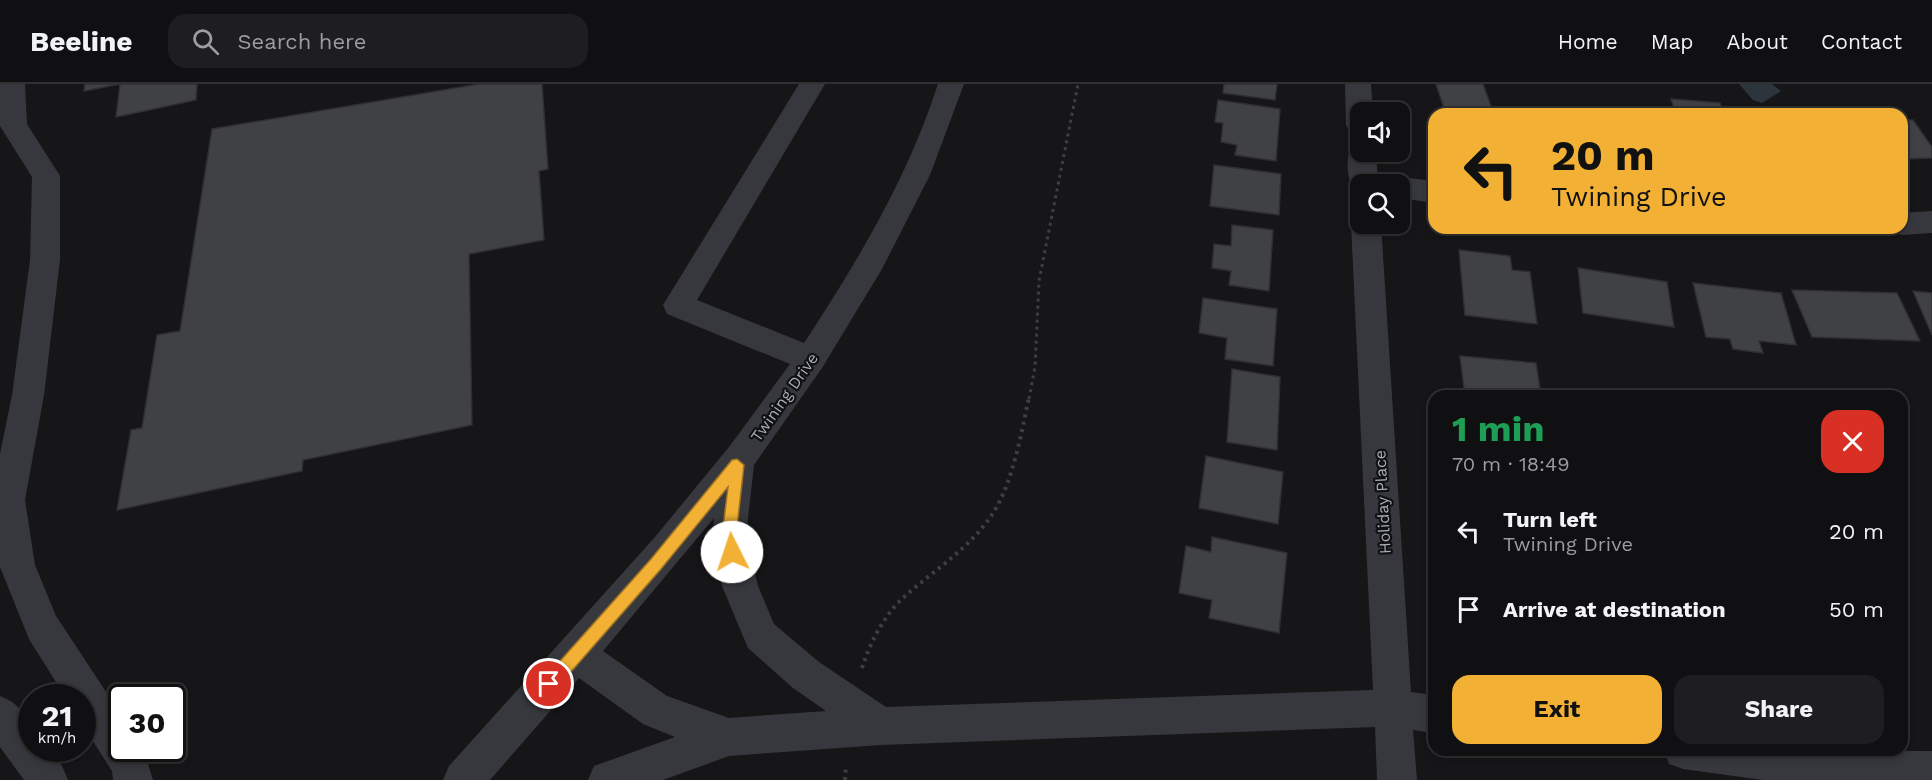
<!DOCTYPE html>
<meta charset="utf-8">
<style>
:root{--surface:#101012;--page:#1e1e20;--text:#f1f3f6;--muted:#9c9d9f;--line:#303032;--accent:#f2b134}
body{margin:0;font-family:"Work Sans",sans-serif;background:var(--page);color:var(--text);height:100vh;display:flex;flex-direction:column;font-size:22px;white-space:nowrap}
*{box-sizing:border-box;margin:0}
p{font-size:20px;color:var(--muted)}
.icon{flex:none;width:33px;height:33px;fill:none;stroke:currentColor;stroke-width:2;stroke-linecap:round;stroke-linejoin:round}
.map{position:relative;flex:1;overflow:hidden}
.details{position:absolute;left:1428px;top:306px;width:480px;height:366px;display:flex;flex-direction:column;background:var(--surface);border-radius:18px;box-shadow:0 3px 9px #0003,0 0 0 2px var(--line)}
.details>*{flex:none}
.guide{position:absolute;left:1428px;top:24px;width:480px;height:126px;border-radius:18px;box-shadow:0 3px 9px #0003,0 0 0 2px var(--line);background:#f2b134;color:#111;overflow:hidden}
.tools{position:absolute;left:1350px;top:18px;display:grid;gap:12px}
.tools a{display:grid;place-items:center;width:60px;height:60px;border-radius:12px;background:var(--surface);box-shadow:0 3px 9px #0003,0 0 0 2px var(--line);font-size:30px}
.speed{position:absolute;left:18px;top:600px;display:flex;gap:12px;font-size:30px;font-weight:700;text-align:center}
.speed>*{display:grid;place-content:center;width:78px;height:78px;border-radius:50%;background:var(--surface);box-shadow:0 3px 9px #0003,0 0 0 2px var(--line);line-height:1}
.speed small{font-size:15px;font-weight:400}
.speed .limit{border:3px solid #111;border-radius:9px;background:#fff;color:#111}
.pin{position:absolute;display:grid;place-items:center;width:51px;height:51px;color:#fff;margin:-26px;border:3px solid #fff;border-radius:50%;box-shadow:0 2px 6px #0007}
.me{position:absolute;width:66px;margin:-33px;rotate:356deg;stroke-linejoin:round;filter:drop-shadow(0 0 4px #0008)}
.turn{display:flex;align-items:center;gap:21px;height:126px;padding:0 24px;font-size:27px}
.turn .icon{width:78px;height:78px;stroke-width:2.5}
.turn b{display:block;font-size:42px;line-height:51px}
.round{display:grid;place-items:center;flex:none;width:63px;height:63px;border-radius:18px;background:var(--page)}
.summary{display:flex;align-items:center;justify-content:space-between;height:102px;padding:0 24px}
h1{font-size:36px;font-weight:700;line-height:45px;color:#1e9e55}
.primary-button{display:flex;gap:12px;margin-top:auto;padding:12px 24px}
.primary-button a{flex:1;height:69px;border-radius:18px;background:var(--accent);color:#111;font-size:24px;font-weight:700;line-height:69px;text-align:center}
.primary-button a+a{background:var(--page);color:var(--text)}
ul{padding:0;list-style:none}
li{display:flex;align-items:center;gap:18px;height:78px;padding:0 24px}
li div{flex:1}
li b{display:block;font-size:22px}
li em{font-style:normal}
header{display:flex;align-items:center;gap:36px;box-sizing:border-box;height:84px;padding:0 30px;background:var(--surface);border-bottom:2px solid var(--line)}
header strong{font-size:28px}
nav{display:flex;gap:33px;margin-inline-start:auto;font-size:21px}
.search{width:420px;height:54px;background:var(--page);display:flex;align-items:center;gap:15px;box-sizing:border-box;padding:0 21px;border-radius:18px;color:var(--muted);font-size:22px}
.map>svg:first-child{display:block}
</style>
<header>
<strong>Beeline</strong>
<div class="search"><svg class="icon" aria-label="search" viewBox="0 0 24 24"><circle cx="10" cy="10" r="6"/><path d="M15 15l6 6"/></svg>Search here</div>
<nav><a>Home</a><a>Map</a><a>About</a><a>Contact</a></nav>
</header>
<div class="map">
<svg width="1932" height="696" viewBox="0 0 1932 696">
<rect width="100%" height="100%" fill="#161618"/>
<path fill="#2c353c" d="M1739,0H1772L1781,7L1762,19L1753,16Z"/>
<g fill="#404145" stroke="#303034" stroke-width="1.5">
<path d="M85,0H197L196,16L116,33L120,0L84,7Z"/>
<path d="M479,0H542L548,85L539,87L544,156L469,170L472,341L303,376L302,387L117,426L131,346L142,344L157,251L180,247L212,45Z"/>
<path d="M1224,0H1277L1275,16L1223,9Z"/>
<path d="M1436,0H1483L1492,25H1506L1508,30H1446Z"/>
<path d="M1671,15L1720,19L1724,30H1676Z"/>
<path d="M1218,16L1280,25L1276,77L1235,71L1237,61L1221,58L1223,39L1215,38Z"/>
<path d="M1902,36H1913L1932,63V74L1902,75Z"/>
<path d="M1214,81L1281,90L1279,131L1210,122Z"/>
<path d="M1232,141L1273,146L1269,207L1229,201L1231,187L1212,184L1214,160L1231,162Z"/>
<path d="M1459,166L1510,172L1512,186L1530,188L1537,240L1465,231Z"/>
<path d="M1578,184L1667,198L1674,243L1583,229Z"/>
<path d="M1693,199L1781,209L1796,261L1759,257L1763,269L1733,265L1730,255L1706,253Z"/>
<path d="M1792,206L1897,209L1920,257L1812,253Z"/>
<path d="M1913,207L1932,209V251Z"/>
<path d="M1203,214L1277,225L1273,282L1225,275L1227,254L1199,249Z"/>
<path d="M1460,272L1536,279L1541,312H1465Z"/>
<path d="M1232,285L1280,293L1277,366L1227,358Z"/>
<path d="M1206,372L1283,388L1278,440L1199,424Z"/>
<path d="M1212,453L1287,469L1279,549L1209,534L1212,516L1179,509L1186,462L1211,468Z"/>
</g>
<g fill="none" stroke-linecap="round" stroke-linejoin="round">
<path stroke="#3d3f44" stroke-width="3" stroke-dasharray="3 4" stroke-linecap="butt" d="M1029,315L1035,283L1039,197L1078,0"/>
<g stroke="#3d3f44" stroke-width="4" stroke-dasharray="3 4.5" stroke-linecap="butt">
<path d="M862,584C870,559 884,531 904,513C933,487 966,467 989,435C1012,404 1021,351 1029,313"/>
<path d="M845,696L846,682"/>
</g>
<g fill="#37383d" fill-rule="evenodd">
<path d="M0,0H25L27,40L60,92V176L44,311L25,416L35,481L56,532L122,632V664H143L153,696H113L112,687L82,640V614H66L29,555L0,483V370L12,311L30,176L32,93L0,42Z"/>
<path d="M799,0H825L697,216L804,259C858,177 908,93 938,0H964L930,91L882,185L822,284L754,381L746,452L758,502L774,540L819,578L886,623L1373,606L1351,140L1356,132L1360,131V140H1381L1411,608L1434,611V649L1413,646L1417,696H1377L1375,643L881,661L729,672L663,696H588L594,682L675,653L643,640L579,594L490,696H443L449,682L655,453L729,363L790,280L667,230L663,221ZM714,434L712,452L722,502L748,564L793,604L826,627L729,634L667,612L603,567Z"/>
<path d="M1345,0H1371L1373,28H1360V51L1350,48L1346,41Z"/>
<path d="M1360,58V68H1376L1378,100H1360V109L1354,107C1347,95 1345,73 1352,61Z"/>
<path d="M1400,93L1434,97V119L1400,114V100H1388L1390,97Z"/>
<path d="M1932,127V149L1902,151L1892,148L1890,144H1902V129Z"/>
<path d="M0,612C25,622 32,639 32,664H49L62,682L68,696H24L0,663Z"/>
<path d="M1664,666L1932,667V696H1763L1683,685L1669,680Z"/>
</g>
</g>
<path fill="#f2b134" stroke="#9d7322" stroke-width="1.5" d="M737,375L744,381L736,452L740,468L738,473H727L722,452L728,403L661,485L555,606L549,608L544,606L542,600L544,595L651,475L732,376Z"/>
<g text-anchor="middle" stroke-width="4.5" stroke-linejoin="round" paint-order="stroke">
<g font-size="16" fill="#a8adb8" stroke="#111113">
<text transform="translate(784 313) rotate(-55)" y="6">Twining Drive</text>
<text transform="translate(1382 418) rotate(-93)" y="6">Holiday Place</text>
</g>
</g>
</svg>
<div class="tools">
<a><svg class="icon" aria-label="sound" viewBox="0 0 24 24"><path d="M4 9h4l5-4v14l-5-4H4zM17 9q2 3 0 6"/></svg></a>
<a><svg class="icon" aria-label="search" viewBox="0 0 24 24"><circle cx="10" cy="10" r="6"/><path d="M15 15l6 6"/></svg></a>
</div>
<div class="speed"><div>21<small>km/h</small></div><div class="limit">30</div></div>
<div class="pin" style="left:549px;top:600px;background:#d93025"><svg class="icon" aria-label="arrive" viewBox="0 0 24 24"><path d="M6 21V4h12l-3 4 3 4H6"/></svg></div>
<svg class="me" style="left:732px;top:468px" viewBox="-20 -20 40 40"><circle r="19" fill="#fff"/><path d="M0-13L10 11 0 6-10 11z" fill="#f2b134"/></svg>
<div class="guide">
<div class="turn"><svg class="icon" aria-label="left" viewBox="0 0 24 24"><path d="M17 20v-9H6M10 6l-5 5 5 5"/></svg><div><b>20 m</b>Twining Drive</div></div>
</div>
<section class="details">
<div class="summary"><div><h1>1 min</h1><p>70 m · 18:49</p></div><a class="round" style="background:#d93025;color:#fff"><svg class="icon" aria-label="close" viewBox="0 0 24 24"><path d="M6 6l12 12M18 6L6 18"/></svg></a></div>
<ul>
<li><svg class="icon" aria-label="left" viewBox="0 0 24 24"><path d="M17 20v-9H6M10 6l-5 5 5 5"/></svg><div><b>Turn left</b><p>Twining Drive</p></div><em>20 m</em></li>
<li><svg class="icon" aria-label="arrive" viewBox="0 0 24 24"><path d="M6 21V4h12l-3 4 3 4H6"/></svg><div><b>Arrive at destination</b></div><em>50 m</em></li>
</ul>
<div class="primary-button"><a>Exit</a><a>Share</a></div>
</section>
</div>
